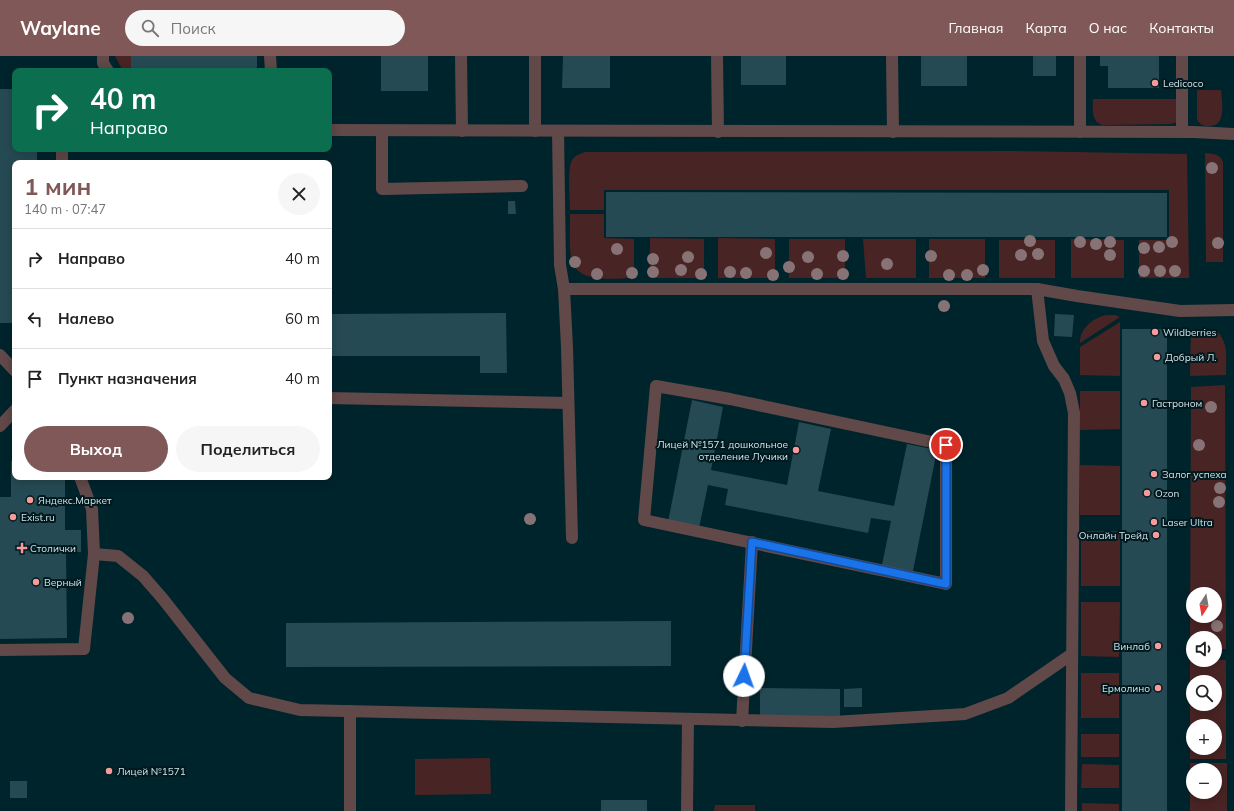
<!DOCTYPE html>
<html lang="ru">
<meta charset="utf-8">
<style>
:root{--surface:#fff;--page:#f6f6f6;--text:#222;--muted:#767676;--line:#e0e0e0;--accent:#815858}
body{margin:0;font-family:Mulish,sans-serif;background:var(--page);color:var(--text);height:100vh;display:flex;flex-direction:column;font-size:15px;white-space:nowrap}
*{box-sizing:border-box;margin:0}
p{font-size:13px;color:var(--muted)}
.icon{flex:none;width:22px;height:22px;fill:none;stroke:currentColor;stroke-width:2;stroke-linecap:round;stroke-linejoin:round}
.map{position:relative;flex:1;overflow:hidden}
.sheet{position:absolute;left:12px;top:104px;width:320px;height:320px;display:flex;flex-direction:column;background:var(--surface);border-radius:8px;box-shadow:0 2px 10px #0003}
.sheet>*{flex:none}
.banner{position:absolute;left:12px;top:12px;width:320px;height:84px;border-radius:8px;box-shadow:0 2px 10px #0003;background:#0b6e4f;color:#fff;overflow:hidden}
.needle{width:26px;rotate:191deg}
.buttons{position:absolute;left:1186px;top:531px;display:grid;gap:8px}
.buttons a{display:grid;place-items:center;width:36px;height:36px;border-radius:50%;background:var(--surface);box-shadow:0 2px 10px #0003;font-size:20px}
.pin{position:absolute;display:grid;place-items:center;width:34px;height:34px;color:#fff;margin:-17px;border:2px solid #fff;border-radius:50%;box-shadow:0 1px 4px #0007}
.me{position:absolute;width:44px;margin:-22px;rotate:3deg;stroke-linejoin:round;filter:drop-shadow(0 0 3px #0008)}
.turn{display:flex;align-items:center;gap:14px;height:84px;padding:0 12px;font-size:18px}
.turn .icon{width:52px;height:52px;stroke-width:2.5}
.turn b{display:block;font-size:28px;line-height:34px}
.round{display:grid;place-items:center;flex:none;width:42px;height:42px;border-radius:21px;background:var(--page)}
.overview{display:flex;align-items:center;justify-content:space-between;height:68px;padding:0 12px}
h1{font-size:24px;font-weight:700;line-height:30px;color:var(--accent)}
.action{display:flex;gap:8px;margin-top:auto;padding:8px 12px}
.action a{flex:1;height:46px;border-radius:24px;background:var(--accent);color:#fff;font-size:16px;font-weight:700;line-height:46px;text-align:center}
.action a+a{background:var(--page);color:var(--text)}
ul{padding:0;list-style:none}
li{display:flex;align-items:center;gap:12px;height:60px;padding:0 12px;border-top:1px solid var(--line)}
li div{flex:1}
li b{display:block;font-size:15px}
li em{font-style:normal}
header{display:flex;align-items:center;gap:24px;box-sizing:border-box;height:56px;padding:0 20px;background:var(--accent);color:#fff}
header strong{font-size:19px}
nav{display:flex;gap:22px;margin-inline-start:auto;font-size:14px}
.search{width:280px;height:36px;background:var(--page);display:flex;align-items:center;gap:10px;box-sizing:border-box;padding:0 14px;border-radius:22px;color:var(--muted);font-size:15px}
.map>svg:first-child{display:block}
</style>
<header>
<strong>Waylane</strong>
<div class="search"><svg class="icon" aria-label="search" viewBox="0 0 24 24"><circle cx="10" cy="10" r="6"/><path d="M15 15l6 6"/></svg>Поиск</div>
<nav><a>Главная</a><a>Карта</a><a>О нас</a><a>Контакты</a></nav>
</header>
<div class="map">
<svg width="1234" height="755" viewBox="0 0 1234 755">
<rect width="100%" height="100%" fill="#00242c"/>
<g fill="#492424" fill-rule="evenodd">
<path d="M115,0H131L133,15H123Z"/>
<path d="M1197,34H1221C1222,46 1227,72 1208,70C1203,70 1200,68 1197,64Z"/>
<path d="M1093,43H1177L1178,63L1175,67L1170,68L1103,69C1091,66 1093,54 1093,43Z"/>
<path d="M1011,95L1187,98L1189,222H1139V184H1169V134H604V154H570C570,144 567,112 572,104C575,99 580,98 585,96Z"/>
<path d="M1205,97C1213,98 1219,97 1223,106V206H1206Z"/>
<path d="M570,158H604V182L634,183V222C614,222 575,229 571,201C569,188 570,172 570,158Z"/>
<path d="M650,182L704,183V222H650Z"/>
<path d="M718,182L775,183V222H718Z"/>
<rect x="789" y="183" width="56" height="39"/>
<path d="M863,183H916V222H866Z"/>
<rect x="929" y="183" width="56" height="39"/>
<path d="M1071,183L1124,184V222H1071Z"/>
<rect x="999" y="184" width="56" height="38"/>
<path d="M1106,259H1115L1120,261L1080,287C1079,273 1093,262 1106,259Z"/>
<path d="M1120,266V320L1080,319V291Z"/>
<path d="M1191,273L1218,276C1229,289 1226,303 1226,319L1190,320Z"/>
<path d="M1225,329L1226,593H1215V582H1193V593H1190L1191,331ZM1193,538H1215V560H1193Z"/>
<path d="M1080,335H1120V373L1080,374Z"/>
<path d="M1080,409L1120,410V459H1080Z"/>
<rect x="1081" y="475" width="39" height="55"/>
<path d="M1081,546H1120L1119,601L1081,600Z"/>
<path d="M1190,604H1226V703H1190ZM1193,626H1215V648H1193ZM1193,670H1215V692H1193Z"/>
<rect x="1081" y="617" width="38" height="45"/>
<rect x="1081" y="678" width="38" height="23"/>
<path d="M490,702L491,738L415,739V703Z"/>
<path d="M1190,707H1227V755H1190ZM1193,714H1215V736H1193Z"/>
<path d="M1082,708L1119,709V732H1081Z"/>
<path d="M1082,747L1119,748V755H1082Z"/>
<path d="M715,749H755V755H714Z"/>
</g>
<g fill="#264a53">
<path d="M131,0H257V11L254,15H133L131,13Z"/>
<rect x="381" y="0" width="47" height="35"/>
<path d="M563,0H610V32H562Z"/>
<rect x="741" y="0" width="45" height="29"/>
<rect x="921" y="0" width="46" height="30"/>
<rect x="1033" y="0" width="23" height="20"/>
<path d="M1100,0H1159V32H1108V10H1100Z"/>
<path d="M0,33H15V93H37V107H15V267H0Z"/>
<path d="M274,105V107H236V106Z"/>
<path d="M606,136L1167,137V181H606Z"/>
<path d="M508,145H515L516,158H508Z"/>
<path d="M506,257L507,317H480V300H329V258Z"/>
<path d="M1055,258L1074,259L1072,281L1054,280Z"/>
<rect x="1122" y="273" width="45" height="482"/>
<path d="M692,344L723,351L711,414L787,429L799,366L831,373L818,435L894,450L907,388L937,394L913,515L882,509L891,465L871,462L868,477L725,449L728,433L708,429L699,472L668,466Z"/>
<path d="M11,405H15V421H65V474H81V496H66L67,582L0,583V441H11Z"/>
<path d="M671,565V610L286,611V567Z"/>
<path d="M760,632L840,633V662L760,661Z"/>
<path d="M862,632V651H844V633Z"/>
<rect x="10" y="725" width="17" height="17"/>
<rect x="601" y="744" width="46" height="11"/>
</g>
<g fill="none" stroke-linecap="round" stroke-linejoin="round">
<g stroke="#604948" stroke-width="12">
<path d="M103,0V7L108,15"/>
<path d="M270,0L271,15"/>
<path d="M461,0L462,75"/>
<path d="M535,0V75"/>
<path d="M717,0L718,76"/>
<path d="M892,0L893,76"/>
<path d="M1080,0V76"/>
<path d="M329,74L1194,76L1234,78"/>
<path d="M382,75V133L522,130"/>
<path d="M558,75L560,209L564,233L567,291L572,482"/>
<path d="M1182,76V0"/>
<path d="M62,107V93"/>
<path d="M564,233H1037L1077,240L1180,255L1234,254"/>
<path d="M1037,233L1043,285L1054,310L1064,323L1070,337L1074,357L1071,755"/>
<path d="M0,299L15,315"/>
<path d="M656,330L730,343L946,389V528L644,464Z"/>
<path d="M329,342L568,347"/>
<path d="M0,370L15,354"/>
<path d="M94,498L118,500L143,520L163,543L225,622L249,642L300,654L833,666L950,659L965,658L1008,642L1072,598"/>
<path d="M0,594L84,593L94,498L92,453L80,421"/>
<path d="M350,655V755"/>
<path d="M742,665L752,486"/>
<path d="M687,755L688,664"/>
</g>
</g>
<g fill="#877375">
<circle cx="1212" cy="112" r="6"/>
<circle cx="1030" cy="185" r="6"/>
<circle cx="1080" cy="186" r="6"/>
<circle cx="1110" cy="186" r="6"/>
<circle cx="1172" cy="186" r="6"/>
<circle cx="1218" cy="187" r="6"/>
<circle cx="1096" cy="188" r="6"/>
<circle cx="1159" cy="191" r="6"/>
<circle cx="1144" cy="192" r="6"/>
<circle cx="617" cy="193" r="6"/>
<circle cx="766" cy="197" r="6"/>
<circle cx="1038" cy="198" r="6"/>
<circle cx="1021" cy="199" r="6"/>
<circle cx="1110" cy="199" r="6"/>
<circle cx="843" cy="200" r="6"/>
<circle cx="931" cy="200" r="6"/>
<circle cx="688" cy="201" r="6"/>
<circle cx="808" cy="201" r="6"/>
<circle cx="653" cy="203" r="6"/>
<circle cx="575" cy="206" r="6"/>
<circle cx="887" cy="208" r="6"/>
<circle cx="789" cy="211" r="6"/>
<circle cx="681" cy="214" r="6"/>
<circle cx="983" cy="214" r="6"/>
<circle cx="1144" cy="215" r="6"/>
<circle cx="1160" cy="215" r="6"/>
<circle cx="1175" cy="215" r="6"/>
<circle cx="653" cy="216" r="6"/>
<circle cx="730" cy="216" r="6"/>
<circle cx="632" cy="217" r="6"/>
<circle cx="746" cy="217" r="6"/>
<circle cx="597" cy="218" r="6"/>
<circle cx="701" cy="218" r="6"/>
<circle cx="817" cy="218" r="6"/>
<circle cx="843" cy="218" r="6"/>
<circle cx="773" cy="219" r="6"/>
<circle cx="949" cy="219" r="6"/>
<circle cx="967" cy="219" r="6"/>
<circle cx="944" cy="250" r="6"/>
<circle cx="1211" cy="351" r="6"/>
<circle cx="1199" cy="389" r="6"/>
<circle cx="1220" cy="432" r="6"/>
<circle cx="1219" cy="446" r="6"/>
<circle cx="530" cy="463" r="6"/>
<circle cx="128" cy="562" r="6"/>
<circle cx="1217" cy="570" r="6"/>
</g>
<g fill="none" stroke-linecap="round" stroke-linejoin="round">
<defs>
<path id="route" d="M744,620L752,486L946,528V389"/>
</defs>
<use href="#route" stroke="#114b97" stroke-width="10"/>
<use href="#route" stroke="#1a73e8" stroke-width="7"/>
</g>
<g fill="#f59b99" stroke="#00191f" stroke-width="1.5">
<circle cx="1155" cy="27" r="4"/>
<circle cx="1155" cy="276" r="4"/>
<circle cx="1157" cy="301" r="4"/>
<circle cx="1144" cy="347" r="4"/>
<circle cx="796" cy="394" r="4"/>
<circle cx="1154" cy="418" r="4"/>
<circle cx="1147" cy="437" r="4"/>
<circle cx="30" cy="444" r="4"/>
<circle cx="13" cy="461" r="4"/>
<circle cx="1154" cy="466" r="4"/>
<circle cx="1156" cy="479" r="4"/>
<path d="M20 486h4v4h4v4h-4v4h-4v-4h-4v-4h4z"/>
<circle cx="36" cy="526" r="4"/>
<circle cx="1158" cy="590" r="4"/>
<circle cx="1158" cy="632" r="4"/>
<circle cx="109" cy="715" r="4"/>
</g>
<g text-anchor="middle" stroke-width="4" stroke-linejoin="round" paint-order="stroke">
<g font-size="10" fill="#cfe3e8" stroke="#00191f" text-anchor="start">
<text x="1163" y="31">Ledicoco</text>
<text x="1163" y="280">Wildberries</text>
<text x="1165" y="305">Добрый Л.</text>
<text x="1152" y="351">Гастроном</text>
<text x="788" y="392" text-anchor="end">Лицей №1571 дошкольное<tspan x="788" dy="12">отделение Лучики</tspan></text>
<text x="1162" y="422">Залог успеха</text>
<text x="1155" y="441">Ozon</text>
<text x="38" y="448">Яндекс.Маркет</text>
<text x="21" y="465">Exist.ru</text>
<text x="1162" y="470">Laser Ultra</text>
<text x="1148" y="483" text-anchor="end">Онлайн Трейд</text>
<text x="30" y="496">Столички</text>
<text x="44" y="530">Верный</text>
<text x="1150" y="594" text-anchor="end">Винлаб</text>
<text x="1150" y="636" text-anchor="end">Ермолино</text>
<text x="117" y="719">Лицей №1571</text>
</g>
</g>
</svg>
<div class="buttons">
<a><svg class="needle" viewBox="-14 -14 28 28"><path d="M0-13l5 13h-10z" fill="#e53935"/><path d="M0 13l5-13h-10z" fill="#767676"/></svg></a>
<a><svg class="icon" aria-label="sound" viewBox="0 0 24 24"><path d="M4 9h4l5-4v14l-5-4H4zM17 9q2 3 0 6"/></svg></a>
<a><svg class="icon" aria-label="search" viewBox="0 0 24 24"><circle cx="10" cy="10" r="6"/><path d="M15 15l6 6"/></svg></a>
<a>+</a>
<a>−</a>
</div>
<div class="pin" style="left:946px;top:389px;background:#d93025"><svg class="icon" aria-label="arrive" viewBox="0 0 24 24"><path d="M6 21V4h12l-3 4 3 4H6"/></svg></div>
<svg class="me" style="left:744px;top:620px" viewBox="-20 -20 40 40"><circle r="19" fill="#fff"/><path d="M0-13L10 11 0 6-10 11z" fill="#1a73e8"/></svg>
<div class="banner">
<div class="turn"><svg class="icon" aria-label="right" viewBox="0 0 24 24"><path d="M7 20v-9h11M14 6l5 5-5 5"/></svg><div><b>40 m</b>Направо</div></div>
</div>
<section class="sheet">
<div class="overview"><div><h1>1 мин</h1><p>140 m · 07:47</p></div><a class="round"><svg class="icon" aria-label="close" viewBox="0 0 24 24"><path d="M6 6l12 12M18 6L6 18"/></svg></a></div>
<ul>
<li><svg class="icon" aria-label="right" viewBox="0 0 24 24"><path d="M7 20v-9h11M14 6l5 5-5 5"/></svg><div><b>Направо</b></div><em>40 m</em></li>
<li><svg class="icon" aria-label="left" viewBox="0 0 24 24"><path d="M17 20v-9H6M10 6l-5 5 5 5"/></svg><div><b>Налево</b></div><em>60 m</em></li>
<li><svg class="icon" aria-label="arrive" viewBox="0 0 24 24"><path d="M6 21V4h12l-3 4 3 4H6"/></svg><div><b>Пункт назначения</b></div><em>40 m</em></li>
</ul>
<div class="action"><a>Выход</a><a>Поделиться</a></div>
</section>
</div>
